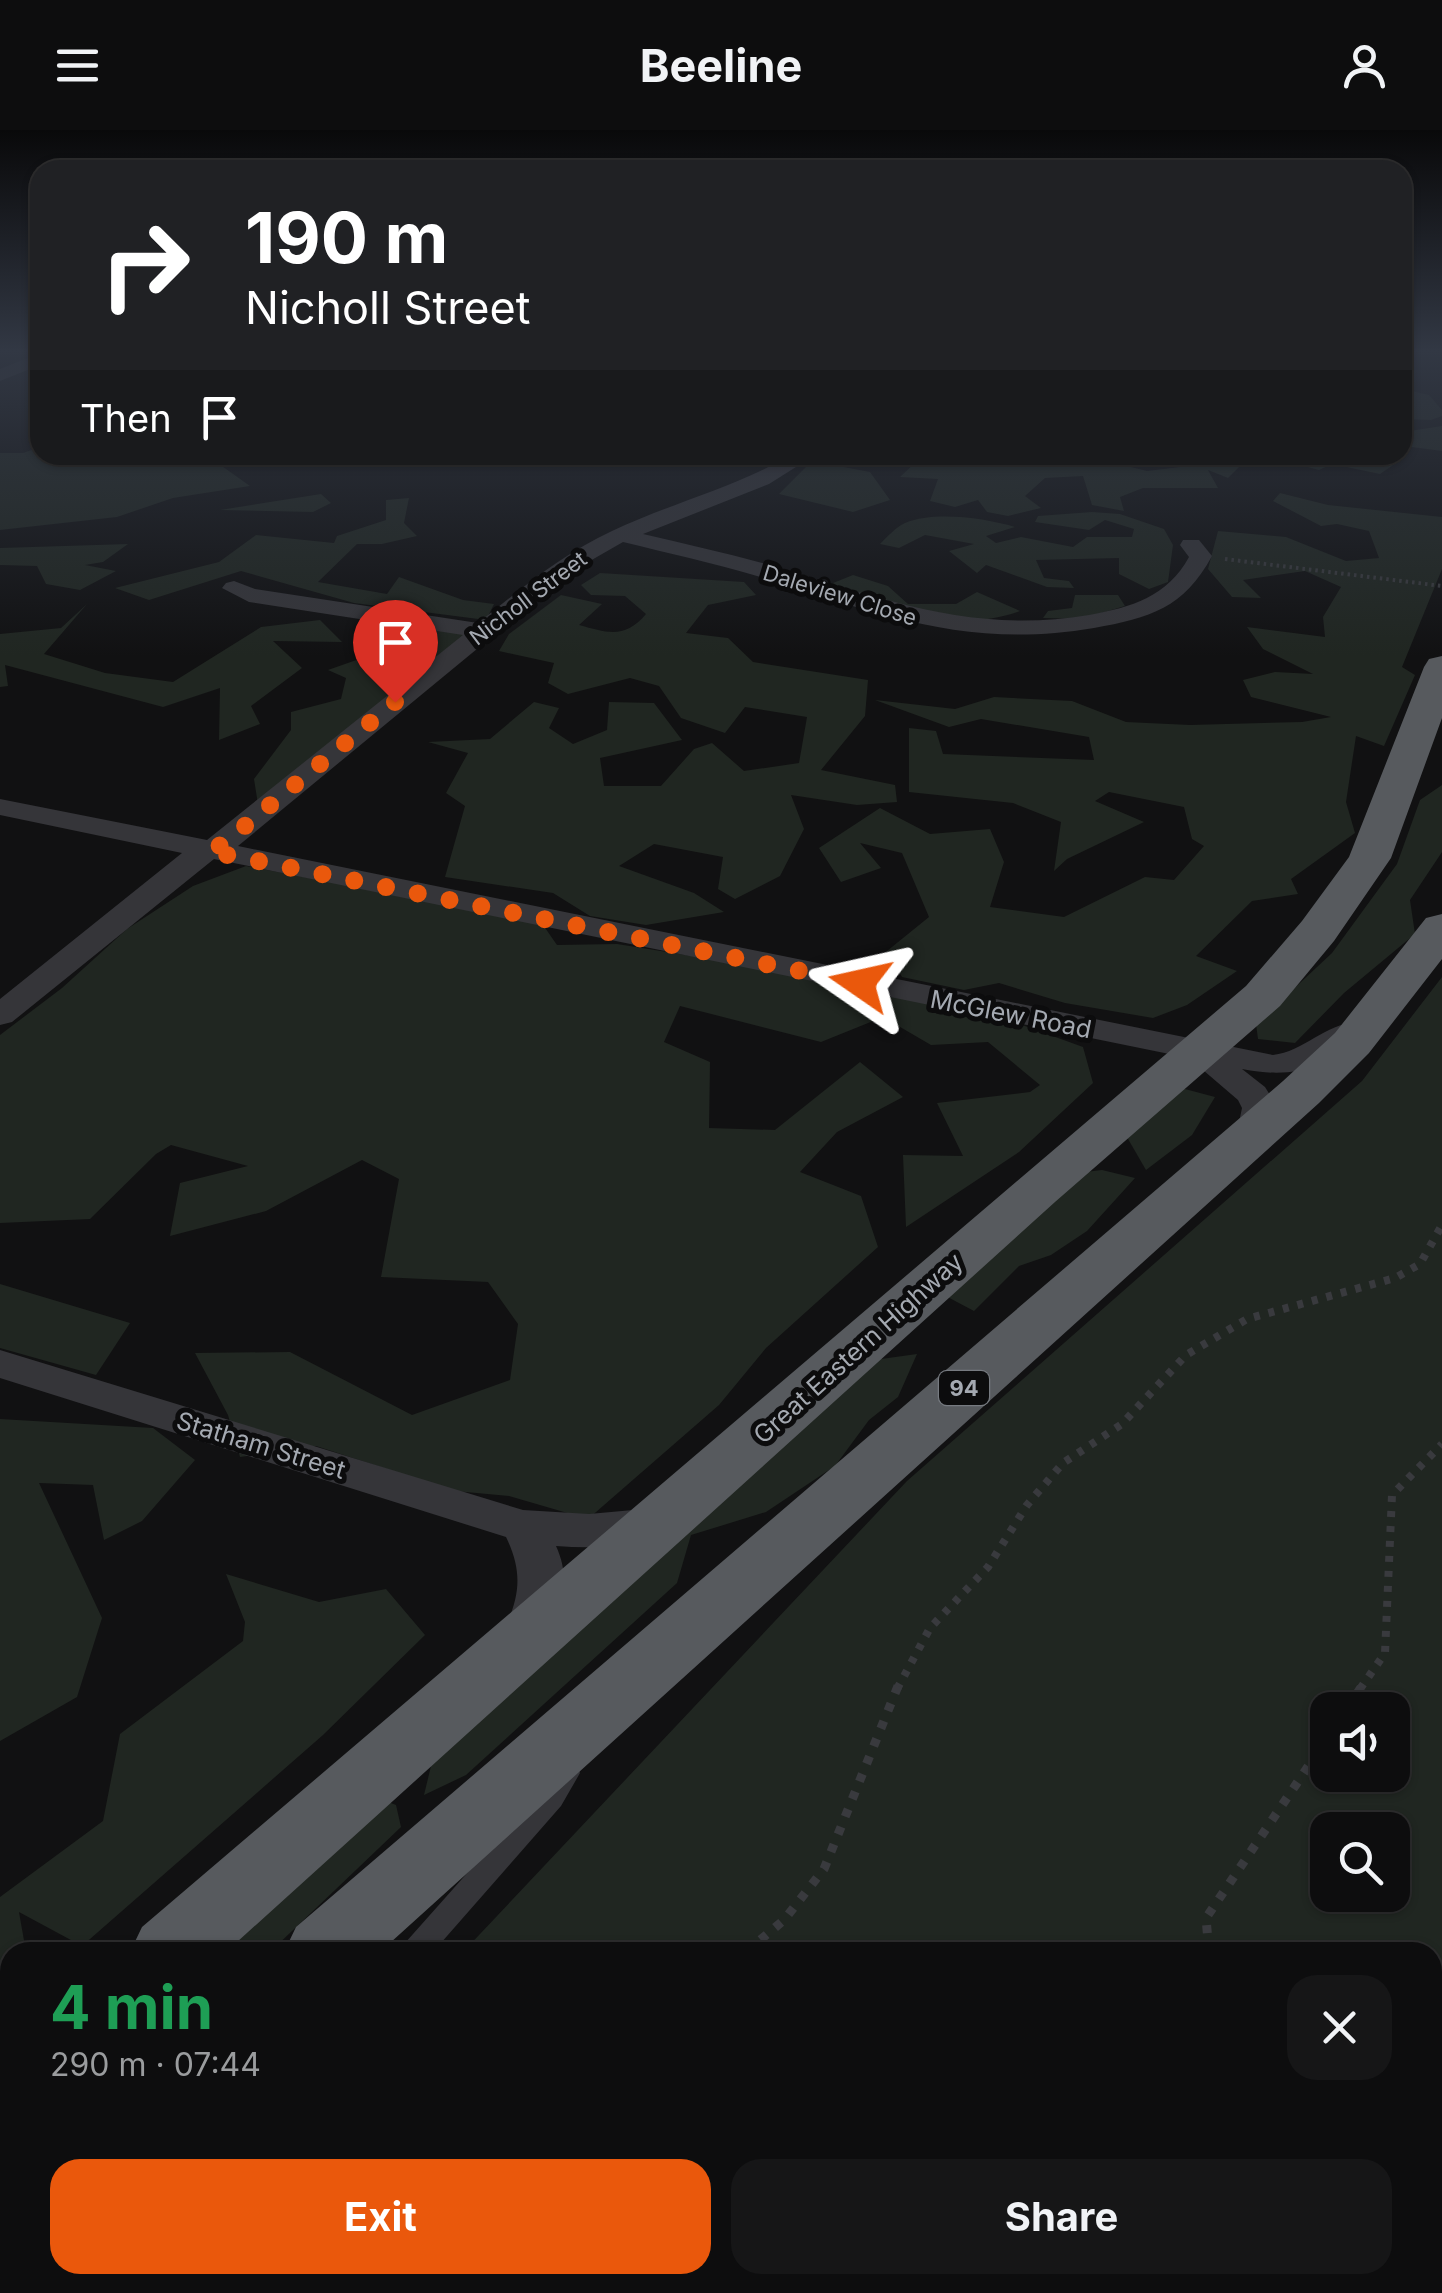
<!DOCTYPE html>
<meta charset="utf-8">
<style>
:root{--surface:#0d0d0e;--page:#161617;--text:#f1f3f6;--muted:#9a9c9e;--line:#2d2d2e;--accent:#ea580c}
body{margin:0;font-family:Inter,sans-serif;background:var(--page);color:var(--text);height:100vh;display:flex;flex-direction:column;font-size:38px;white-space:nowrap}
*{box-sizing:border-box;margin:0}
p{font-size:32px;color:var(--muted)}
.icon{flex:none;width:55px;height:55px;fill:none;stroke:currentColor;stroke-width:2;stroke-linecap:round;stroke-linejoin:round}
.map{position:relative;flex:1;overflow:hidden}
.panel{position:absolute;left:0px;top:1812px;width:1442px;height:352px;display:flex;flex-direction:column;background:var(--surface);border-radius:30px 30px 0 0;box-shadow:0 2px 8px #0004,0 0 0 2px var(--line)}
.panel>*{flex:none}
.banner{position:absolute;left:30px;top:30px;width:1382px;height:305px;border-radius:30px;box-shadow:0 2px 8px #0004,0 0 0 2px var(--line);background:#202124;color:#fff;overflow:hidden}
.controls{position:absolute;left:1310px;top:1562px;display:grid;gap:20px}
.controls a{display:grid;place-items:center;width:100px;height:100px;border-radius:20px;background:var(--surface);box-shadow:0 2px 8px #0004,0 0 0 2px var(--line);font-size:50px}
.pin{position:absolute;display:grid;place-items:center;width:85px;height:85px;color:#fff;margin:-102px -42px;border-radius:50% 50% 50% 0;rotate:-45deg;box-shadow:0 0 10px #0007}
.pin .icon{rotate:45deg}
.me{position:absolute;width:110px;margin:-55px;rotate:281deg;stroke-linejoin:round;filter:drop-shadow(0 0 8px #0008)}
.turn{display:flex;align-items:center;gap:35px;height:210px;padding:0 50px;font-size:45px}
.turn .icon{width:130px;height:130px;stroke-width:2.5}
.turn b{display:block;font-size:70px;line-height:85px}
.then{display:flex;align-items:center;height:95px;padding:0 50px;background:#0003;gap:20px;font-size:38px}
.round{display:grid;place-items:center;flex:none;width:105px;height:105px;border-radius:30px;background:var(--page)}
.headline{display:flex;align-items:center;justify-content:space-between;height:170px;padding:0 50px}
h1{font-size:60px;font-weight:700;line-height:75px;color:#1e9e55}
.button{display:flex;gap:20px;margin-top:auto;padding:20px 50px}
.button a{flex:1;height:115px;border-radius:30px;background:var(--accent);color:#fff;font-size:40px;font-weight:700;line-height:115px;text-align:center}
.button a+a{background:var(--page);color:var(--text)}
header{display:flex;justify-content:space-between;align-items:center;height:130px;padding:0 50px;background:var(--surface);font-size:45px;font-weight:700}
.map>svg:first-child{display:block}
</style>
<header><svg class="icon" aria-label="menu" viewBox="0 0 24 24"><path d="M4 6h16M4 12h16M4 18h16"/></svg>Beeline<svg class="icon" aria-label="person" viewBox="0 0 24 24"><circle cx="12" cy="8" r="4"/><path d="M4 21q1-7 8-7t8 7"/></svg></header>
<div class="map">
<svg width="1442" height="2163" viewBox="0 0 1442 2163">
<rect width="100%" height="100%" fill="#111112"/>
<g fill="#202621" fill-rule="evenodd">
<path d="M1403,259L1429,265L1442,280V286L1431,290L1403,289Z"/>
<path d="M1442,296V321L1404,316L1402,329L1380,344L1332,334L1319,340L1261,325H1402L1403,302Z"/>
<path d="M40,317V325H233L219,334L250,356L173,368L117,387L0,400V323H23Z"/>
<path d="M923,325L968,332L1000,325H1042L1049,333L1101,337L1107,331L1147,341L1180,337L1175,325L1248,328L1228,348L1208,340L1218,358H1143L1120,367L1124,381L1092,375L1083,346L1045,348L1025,366L1041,378L1008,386L987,382L978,370L955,377L930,371L938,349L900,347Z"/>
<path d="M812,331L870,342L890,370L853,382L779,364Z"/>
<path d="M1280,363L1328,375L1442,387V439L1402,537L1415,545L1384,616L1356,606L1346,672L1355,703L1291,749L1298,764L1252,771L1196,826L1237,841L1187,875L1153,888L1065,873L999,853L964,860L902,847L887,821L929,787L902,723L860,713L881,738L841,752L819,718L880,678L930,704L990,699L1004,732L990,777L1064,787L1145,747L1174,750L1204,716L1192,709L1184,677L1109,662L1095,671L1144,692L1067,729L1054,741L1061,692L1013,673L909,662V598L936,601L943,624L1094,630L1089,607L981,589L949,597L875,570L955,579L994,567L1072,571L1126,592L1190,595L1302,592L1331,587L1251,567L1243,550L1275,542L1313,544L1263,519L1247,497L1325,507L1323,487L1341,457L1305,441L1243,450L1261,468L1232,467L1208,439L1218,401L1286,407L1346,431L1379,428L1369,401L1337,394L1321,396L1273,371Z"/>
<path d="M321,364L331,373L313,382L220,380Z"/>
<path d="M409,368L404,393L417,406L382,414H357L318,452L387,464L399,447L463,470L494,474L486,490L354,473L241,441L149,470L115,458L219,432L256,405L334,413L337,406L386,390V370Z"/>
<path d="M1092,382L1120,384L1164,399L1173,415L1168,452L1149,459L1119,444V428L1036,430L1044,448L1069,451L1074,458L1047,457L986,435L977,443L949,421L974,414L925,405L899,418L880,414C887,407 896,397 905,393C935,381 984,388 1015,397L986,406L996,413L1021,407L1073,417L1087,407H1132L1134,399L1105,390L1089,400L1035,392L1038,386Z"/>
<path d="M128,414L103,432L85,435L116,441L80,460L46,454L37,436L0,435V418Z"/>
<path d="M600,443L744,452L756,465L708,475L686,503L728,508L753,532L868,550L865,586L821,640L895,655L897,672L857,675L791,665L804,699L780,746L735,769L718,759L723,727L654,714L619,736L694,763L724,782L646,795L590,786L553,763L445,747L465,676L446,663L468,623L428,612L490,609L534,572L559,578L549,598L573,614L607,600L609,572L654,573L682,610L600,628L604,656H661L694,619L712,613L744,641L799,633L807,587L745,577L725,603L681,588L659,556L630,548L568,564L548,553L554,533L499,521L509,504L561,465L602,474L579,495C608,503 625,509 646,484L625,466L591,465L581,455Z"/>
<path d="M853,445L888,456L908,474H956L977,462L1020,481C953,505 891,479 828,455Z"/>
<path d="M1075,465H1118L1125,476L1081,489L1043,488L1048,481L1072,478Z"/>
<path d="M87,474L44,524L105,543L173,552L261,497L320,490L342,512L273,511L302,538L251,576L260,594L219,610L220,558L163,577L5,535L8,556L0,557V504L61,498Z"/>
<path d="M383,484L433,487L480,513L260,687L254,649L291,600V582L341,569L346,548L328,540L382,521L390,499L366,493Z"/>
<path d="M1442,655V722L1410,770L1415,804L1344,863L1295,913L1258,909L1256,894L1332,823L1397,734L1420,670Z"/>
<path d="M246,736L541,792L557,815L617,814L779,840L992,884L1083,917L1093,953L1019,1022L906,1097L903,1025L963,1026L937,973L1030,962L1040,955L988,912L931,915L883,887L821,912L680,876L664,912L710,932L709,998L775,1000L860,932L903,967L837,1002L800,1042L861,1066L878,1117L766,1218L719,1275L588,1389L509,1366L455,1361L316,1316L240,1327L228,1285L195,1223L290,1222L412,1285L510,1250L518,1194L488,1152L381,1147L399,1049L362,1030L266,1081L170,1106L180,1053L248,1036L171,1015L156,1024L90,1089L0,1093V905L62,858L127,799L193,756Z"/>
<path d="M1442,847V2163H145L151,2155H1432V1822H463L907,1351L1362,951ZM1328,1580H1392V1645H1328ZM1328,1700H1392V1765H1328Z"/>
<path d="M1170,955L1215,967L1192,1005L1146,1040L1124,1002Z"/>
<path d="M1102,1040L1135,1048L1087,1101L1051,1125L1019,1136L974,1181L940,1163L1077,1043Z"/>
<path d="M0,1154L130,1193L96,1245L0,1218Z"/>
<path d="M917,1224L898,1267L869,1290L835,1336L766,1382L691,1405L677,1453L466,1645L424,1665L439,1603L874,1230Z"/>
<path d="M0,1289L153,1298L195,1330L142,1391L104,1410L93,1355L39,1353L102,1488L77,1567L0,1611Z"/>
<path d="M226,1444L319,1472L386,1459L425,1505L323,1605L82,1816L19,1782L26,1822H10V1858L0,1864V1767L103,1691L120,1604L243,1511L245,1492Z"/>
<path d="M368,1664L396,1675L401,1697L270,1822H205L217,1796Z"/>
</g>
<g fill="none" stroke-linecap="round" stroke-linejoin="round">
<path stroke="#393a3e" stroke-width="4" stroke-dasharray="2.5 4" stroke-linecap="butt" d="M1225,429L1442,456"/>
<g stroke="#393a3e" stroke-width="8" stroke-dasharray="6 9" stroke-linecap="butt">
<path d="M897,1559L930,1498L988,1437L1027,1375L1063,1333L1122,1294L1186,1225L1247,1189L1395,1148L1420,1134L1442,1095"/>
<path d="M1360,1559L1385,1523L1392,1365L1442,1314"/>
</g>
<g stroke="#393a3e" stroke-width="9" stroke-dasharray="8 11" stroke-linecap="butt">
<path d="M1346,1580L1362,1556"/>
<path d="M746,1822L784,1790L824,1739L898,1556"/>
<path d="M1209,1822L1206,1788L1328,1607"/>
<path d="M1250,2155L1252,2163"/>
<path d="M234,2163L245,2155"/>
</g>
<path fill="#353539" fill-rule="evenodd" d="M567,1632L577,1635L580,1643L561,1676L433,1822H401L405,1813L541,1660L557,1635Z"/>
<g fill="#353539" fill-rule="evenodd">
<path d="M40,223V235L0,251V239Z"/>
<path d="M791,325H815L769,354L643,404C685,414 727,423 769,435C880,467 970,505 1089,485C1132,477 1167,467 1189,427L1180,415L1183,410H1199L1212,426C1184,478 1150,488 1094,498C966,520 877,483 757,446C713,433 668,423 623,412L569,443L238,716L1273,925C1306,922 1332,886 1365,894L1370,901L1365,908C1317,936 1299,950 1242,939L1265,957L1278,978L1268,1010L1255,1013L1242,1010L1237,1002L1242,978L1238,970L1189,928L214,729L12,892L0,895V869L182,723L0,685V669L207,710L463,505L249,472L222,458L226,453L234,451L255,459L478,493C521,459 562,424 612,401C671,373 734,358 791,325Z"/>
<path d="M0,1220L523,1380L589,1384L655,1378L671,1382L677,1394L671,1406C633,1417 595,1419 556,1416C572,1451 562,1480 545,1513L528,1518L511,1513L504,1500C520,1466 523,1442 506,1407L0,1248Z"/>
</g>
<g fill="#575a5e" fill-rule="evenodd">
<path d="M1442,526V588L1391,728L1334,811L1280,876L1055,1072L226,1822H130L142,1797L1246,856L1302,791L1349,727L1424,537L1429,529Z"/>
<path d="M1442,784V829L1369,923L1319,973L380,1822H284L296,1797L1283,951L1335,903L1426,788Z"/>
<path d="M10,1926V2013L0,2017V1930Z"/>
<path d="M10,2101V2155H52L49,2163H0V2106Z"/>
</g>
</g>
<linearGradient id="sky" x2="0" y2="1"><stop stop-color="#09090a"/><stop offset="0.42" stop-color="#323844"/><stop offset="1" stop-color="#323844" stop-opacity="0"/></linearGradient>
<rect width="1442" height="526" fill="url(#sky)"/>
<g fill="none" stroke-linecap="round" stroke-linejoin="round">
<path stroke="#ea580c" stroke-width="18" stroke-dasharray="0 32.4" d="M395,572L223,714L208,721L860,853"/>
</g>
<g text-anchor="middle" stroke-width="10" stroke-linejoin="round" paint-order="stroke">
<g font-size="22" fill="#a4a9b1" stroke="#0c0c0d">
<text transform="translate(840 465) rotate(17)" y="8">Daleview Close</text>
<text transform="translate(528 468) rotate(-37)" y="8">Nicholl Street</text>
</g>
<rect fill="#0c0c0d" stroke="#767a80" stroke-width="2.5" x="939" y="1241" width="50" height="34" rx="8"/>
<g font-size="22" font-weight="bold" fill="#a4a9b1">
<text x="964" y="1266">94</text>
</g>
<g font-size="25" fill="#a4a9b1" stroke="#0c0c0d">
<text transform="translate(1011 884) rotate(11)" y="9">McGlew Road</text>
<text transform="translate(858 1218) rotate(-42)" y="9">Great Eastern Highway</text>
<text transform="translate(261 1315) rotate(17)" y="9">Statham Street</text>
</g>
</g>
</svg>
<div class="controls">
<a><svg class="icon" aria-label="sound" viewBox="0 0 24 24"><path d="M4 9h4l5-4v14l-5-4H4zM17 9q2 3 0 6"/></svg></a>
<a><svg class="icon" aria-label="search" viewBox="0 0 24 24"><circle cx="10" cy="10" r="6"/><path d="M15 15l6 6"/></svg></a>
</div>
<div class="pin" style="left:395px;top:572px;background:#d93025"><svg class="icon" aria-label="arrive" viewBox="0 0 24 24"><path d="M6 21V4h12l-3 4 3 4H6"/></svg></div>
<svg class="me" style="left:860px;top:853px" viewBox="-20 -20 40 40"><path d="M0-17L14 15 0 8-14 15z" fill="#ea580c" stroke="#fff" stroke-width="4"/></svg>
<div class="banner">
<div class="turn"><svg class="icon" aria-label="right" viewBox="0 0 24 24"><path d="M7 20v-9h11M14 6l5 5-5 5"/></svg><div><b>190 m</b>Nicholl Street</div></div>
<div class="then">Then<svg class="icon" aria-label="arrive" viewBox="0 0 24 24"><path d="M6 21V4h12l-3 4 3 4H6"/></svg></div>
</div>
<section class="panel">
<div class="headline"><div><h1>4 min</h1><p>290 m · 07:44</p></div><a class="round"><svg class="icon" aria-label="close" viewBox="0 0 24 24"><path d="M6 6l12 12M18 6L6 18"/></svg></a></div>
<div class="button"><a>Exit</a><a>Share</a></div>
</section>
</div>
